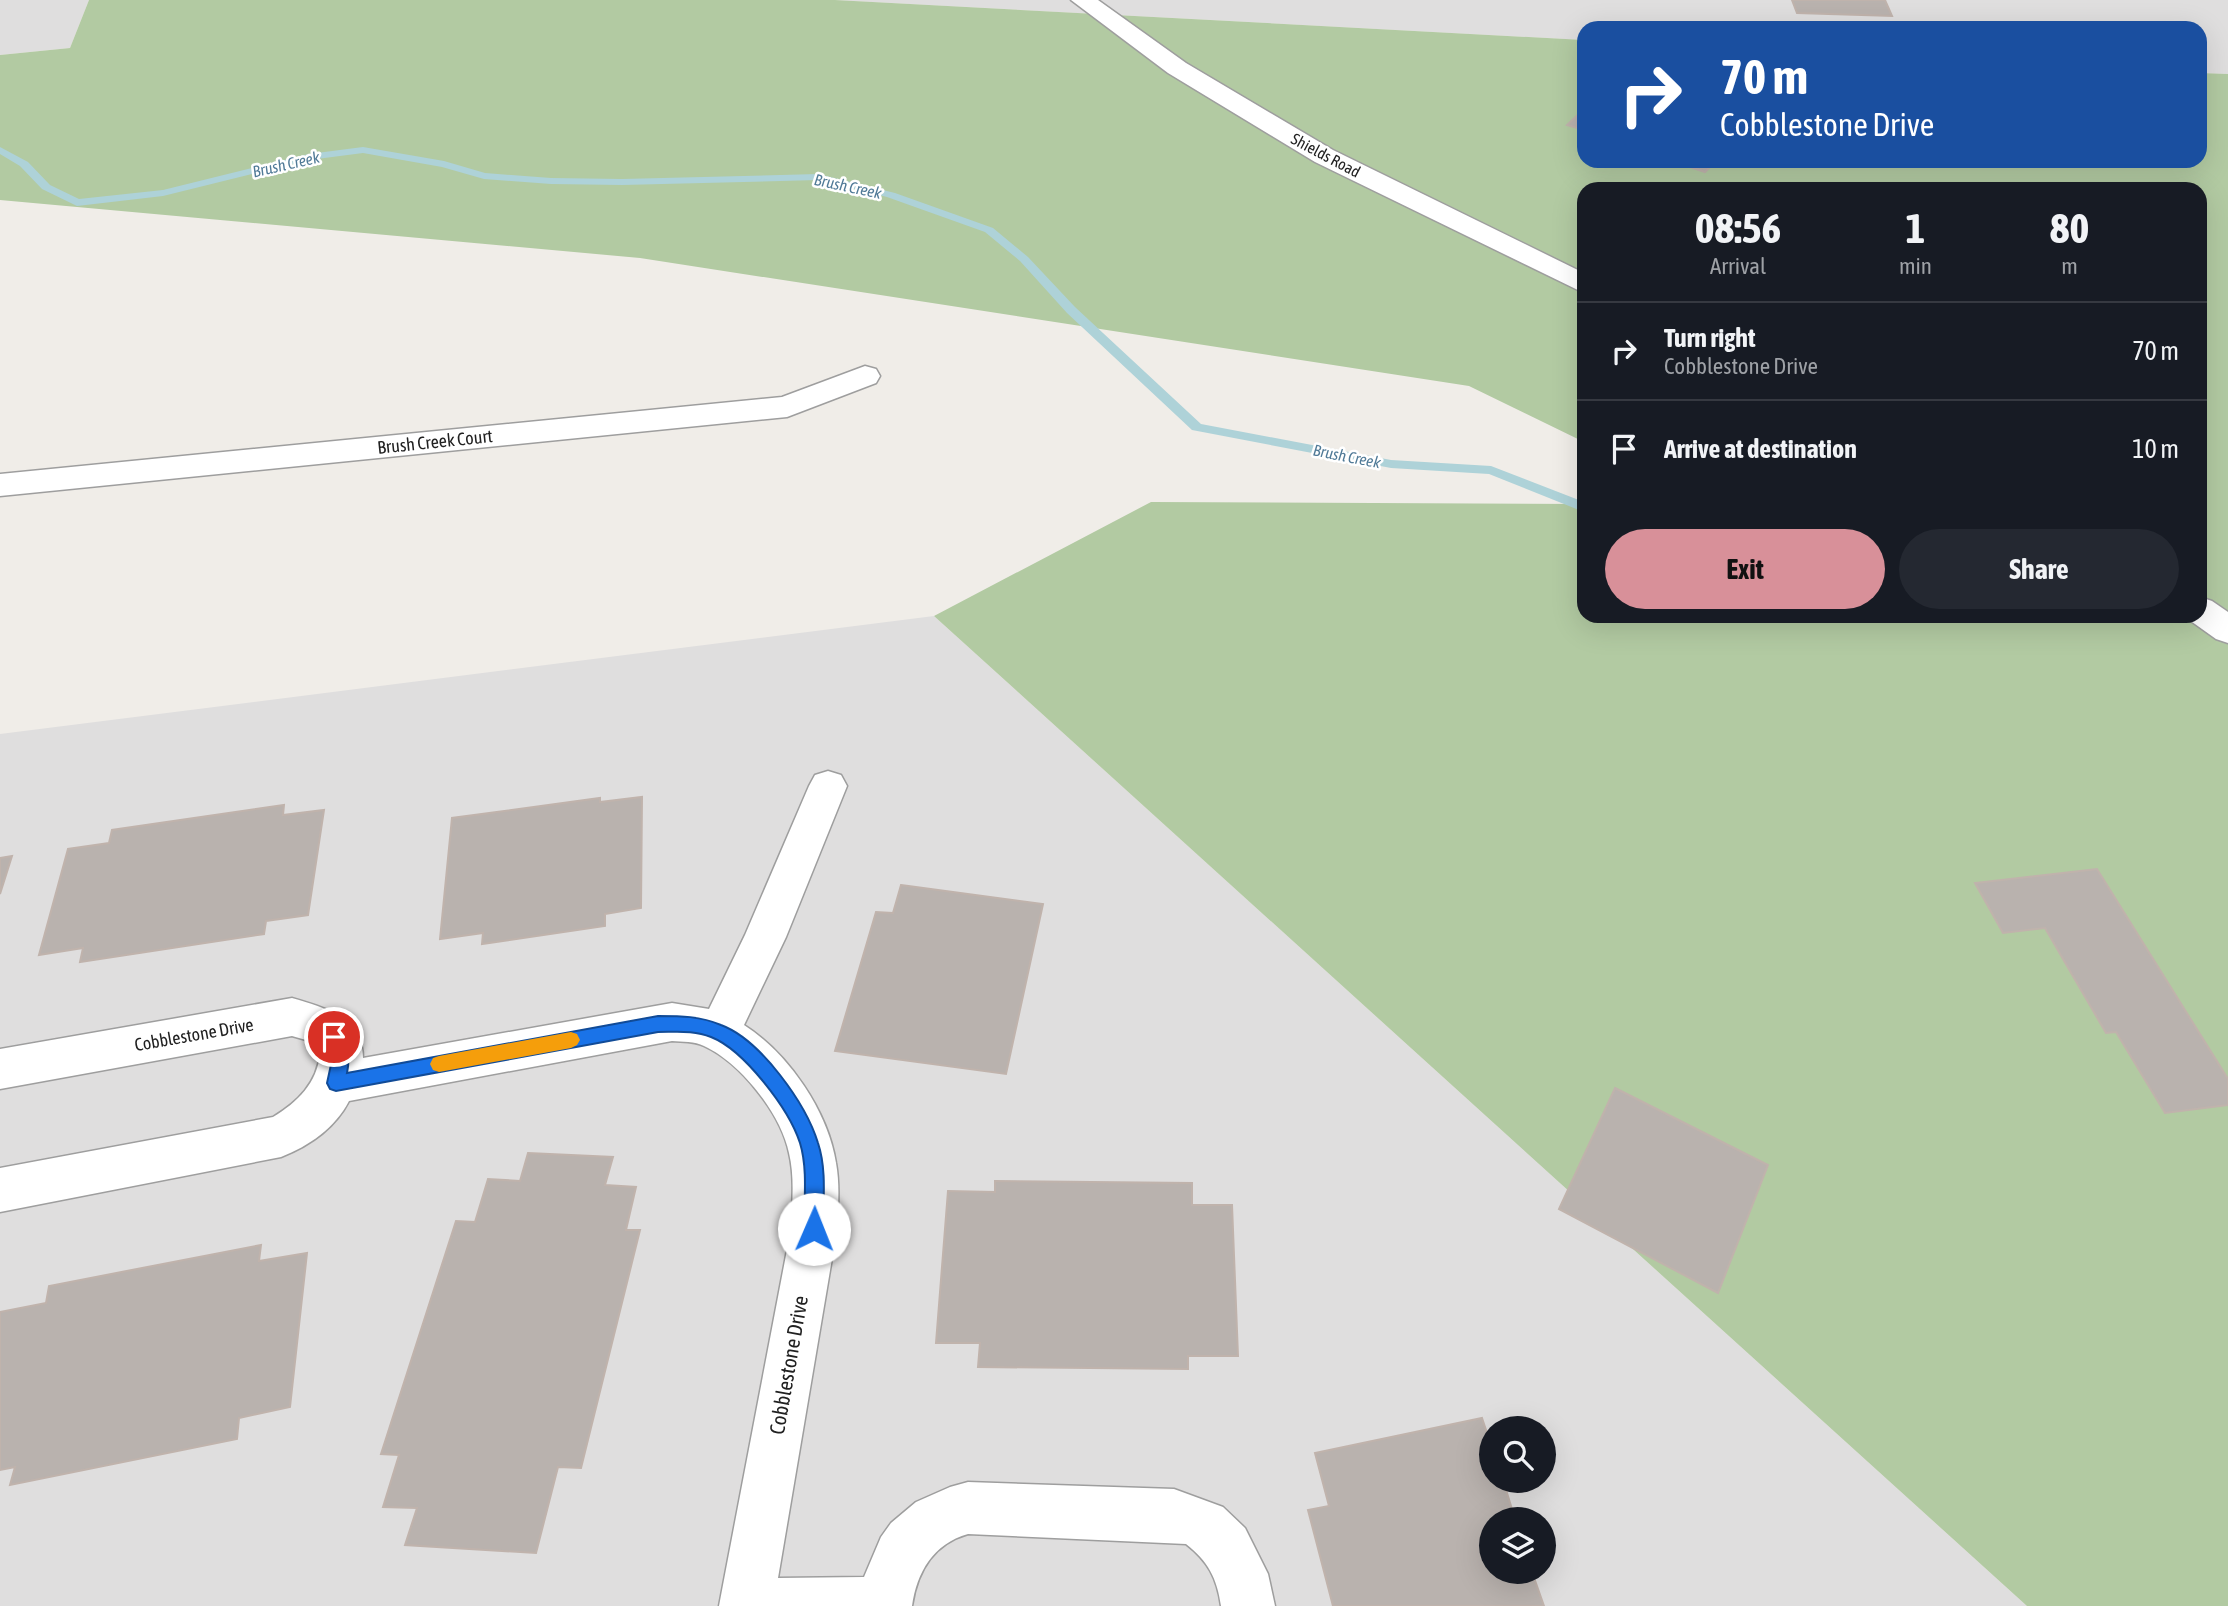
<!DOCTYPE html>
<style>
:root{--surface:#171b24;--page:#242831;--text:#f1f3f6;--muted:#9ea1a6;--line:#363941;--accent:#d89099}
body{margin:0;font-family:"Asap Condensed",sans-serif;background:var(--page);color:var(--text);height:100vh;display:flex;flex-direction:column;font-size:26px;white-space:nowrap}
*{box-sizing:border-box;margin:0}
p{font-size:23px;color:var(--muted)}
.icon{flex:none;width:38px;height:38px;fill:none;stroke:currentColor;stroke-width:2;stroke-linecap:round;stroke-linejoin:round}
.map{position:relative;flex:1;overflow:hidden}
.panel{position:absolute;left:1577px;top:182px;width:630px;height:441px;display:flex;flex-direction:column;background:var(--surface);border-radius:21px;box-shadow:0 7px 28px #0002}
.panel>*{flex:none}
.top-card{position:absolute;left:1577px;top:21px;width:630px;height:147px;border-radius:21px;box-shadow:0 7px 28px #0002;background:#1a4fa0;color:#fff;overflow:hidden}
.tools{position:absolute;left:1479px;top:1416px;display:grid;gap:14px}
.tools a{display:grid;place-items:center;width:77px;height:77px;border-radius:50%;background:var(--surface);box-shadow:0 7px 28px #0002;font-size:35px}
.pin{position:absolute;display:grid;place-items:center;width:60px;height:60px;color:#fff;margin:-30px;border:4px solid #fff;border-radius:50%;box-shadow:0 2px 7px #0007}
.me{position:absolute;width:77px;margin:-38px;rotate:1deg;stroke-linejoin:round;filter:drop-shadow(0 0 5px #0008)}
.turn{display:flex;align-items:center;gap:24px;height:147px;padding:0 28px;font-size:32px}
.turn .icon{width:91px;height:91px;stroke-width:2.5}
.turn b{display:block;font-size:49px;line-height:60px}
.eta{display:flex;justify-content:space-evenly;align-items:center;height:119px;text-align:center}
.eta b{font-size:42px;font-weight:700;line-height:49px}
.action{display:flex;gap:14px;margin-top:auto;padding:14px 28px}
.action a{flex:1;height:80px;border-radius:42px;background:var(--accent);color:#111;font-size:28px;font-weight:700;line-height:80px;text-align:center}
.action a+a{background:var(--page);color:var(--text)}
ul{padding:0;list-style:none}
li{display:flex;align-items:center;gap:21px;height:98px;padding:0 28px;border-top:2px solid var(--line)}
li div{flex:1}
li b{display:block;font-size:26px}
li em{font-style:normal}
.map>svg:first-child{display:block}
</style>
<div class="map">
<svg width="2228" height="1606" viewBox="0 0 2228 1606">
<rect width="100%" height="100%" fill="#f0ede8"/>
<g fill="#dfdede" fill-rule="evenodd">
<path d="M0,0H89L70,48L0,55Z"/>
<path d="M835,0H2228V74L2200,73V28H1584V40Z"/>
<path d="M934,616L2027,1606H0V734ZM1491,1428H1544V1480H1491ZM1491,1519H1544V1572H1491Z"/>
</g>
<path fill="#b2caa2" d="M89,0H835L1584,40V161H2200V73L2228,74V1606H2027L934,616L1151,502L1584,504V616H2200V189H1584V442L1469,386L640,258L0,200V55L70,48Z"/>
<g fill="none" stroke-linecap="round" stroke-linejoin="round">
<path fill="#aed2d8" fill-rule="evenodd" d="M0,147L28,162L50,185L79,199L163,190L309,154L363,147L444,161L485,173L551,178L622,179L818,174L895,193L993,228L1028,257L1075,307L1201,424L1391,460L1491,466L1584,502V512L1489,474L1391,468L1192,430L1067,313L1020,261L985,232L887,197L818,180L622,185L551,184L484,179L442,167L363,153L309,160L163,196L77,206L42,189L20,166L0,154Z"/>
</g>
<g fill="#b9b2ae" stroke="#c0b3ac" stroke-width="2">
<path d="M1792,0H1885L1892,16L1797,13Z"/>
<path d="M1584,109V130L1567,125Z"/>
<path d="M1672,161H1716L1705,172Z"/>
<path d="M642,797L641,908L605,914V926L482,944L483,933L440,939L452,818L600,798V802Z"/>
<path d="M284,805L283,815L324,810L308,915L266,921L264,934L80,962L83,948L39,955L68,849L109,843L112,830Z"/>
<path d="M12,856L0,894V858Z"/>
<path d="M2097,869L2228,1079V1105L2165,1113L2116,1032L2106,1033L2045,928L2003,933L1975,883Z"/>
<path d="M901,885L1043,904L1006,1074L835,1051L876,912L893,913Z"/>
<path d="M1615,1088L1768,1165L1718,1293L1559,1209Z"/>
<path d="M528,1153L613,1157L605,1185L636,1187L626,1230H640L581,1468L558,1467L536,1553L405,1545L417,1508L383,1507L399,1455L381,1454L456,1221L475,1222L488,1179L520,1181Z"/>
<path d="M995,1181L1192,1183V1205H1232L1238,1356H1188V1369L978,1367L980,1343H936L948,1191L995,1192Z"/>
<path d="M261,1245L259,1261L307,1253L290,1407L239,1418L237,1439L10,1485L15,1467L0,1470V1312L46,1303L49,1286Z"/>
<path d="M1482,1418L1491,1445V1480H1503L1515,1519H1491V1572H1532L1544,1606H1333L1308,1510L1329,1506L1315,1453Z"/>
</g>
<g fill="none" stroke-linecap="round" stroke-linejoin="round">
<defs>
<g id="street">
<path d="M1071,0H1098L1186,63L1333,150L1584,273V293L1315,162L1168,73Z"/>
<path d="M865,366L876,369L880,376L876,383L787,417L0,496V474L782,397Z"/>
<path d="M2200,597L2212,601L2228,612V643L2216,639L2188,619L2186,616H2200Z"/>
<path d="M828,771L841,775L847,786L786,937L744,1025C788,1053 828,1111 836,1163C840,1185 838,1207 837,1229L778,1578L864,1577L881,1537L891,1523L916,1502L950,1487L968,1482L1174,1489L1223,1507L1245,1528L1268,1574L1275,1606H1221C1217,1578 1208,1561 1186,1544L968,1534C933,1544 917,1572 912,1606H719L791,1229C792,1204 795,1178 789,1153C781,1114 741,1063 704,1046C695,1041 682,1042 672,1041L349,1101C335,1128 309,1146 281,1157L0,1212V1168L273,1117C298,1102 317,1083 320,1054L306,1040L292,1036L0,1089V1049L292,998C323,1007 363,1018 363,1058L672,1003L709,1009L745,935L809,786L815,775Z"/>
</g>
</defs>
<use href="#street" stroke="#9e9e9e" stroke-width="3"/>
<use href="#street" fill="#fff" fill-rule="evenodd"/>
</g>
<path fill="#1a73e8" stroke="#114b97" stroke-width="2" d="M658,1016C681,1016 700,1016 721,1025C761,1040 806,1104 818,1143C827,1170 823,1201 823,1229L821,1235L814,1238L807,1235L804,1229C804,1201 808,1169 800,1143C789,1109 744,1050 711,1037C694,1030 677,1032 658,1032L336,1091L330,1089L327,1083L332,1060L326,1037L334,1029C349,1034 350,1059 347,1073Z"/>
<path fill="#f59e0b" d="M571,1032L577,1034L580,1040L577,1045L571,1048L439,1072L433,1070L430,1064L433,1058L439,1056Z"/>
<g text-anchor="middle" stroke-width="5" stroke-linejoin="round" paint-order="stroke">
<g font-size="16" fill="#212121" stroke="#fff">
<text transform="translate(1326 155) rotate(28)" y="6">Shields Road</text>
</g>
<g font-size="16" font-style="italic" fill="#507a97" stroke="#fff">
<text transform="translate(286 164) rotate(-13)" y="6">Brush Creek</text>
<text transform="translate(848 186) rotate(12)" y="6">Brush Creek</text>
<text transform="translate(1347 456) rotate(11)" y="6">Brush Creek</text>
</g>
<g font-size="18" fill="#212121" stroke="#fff">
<text transform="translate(435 442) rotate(-6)" y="6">Brush Creek Court</text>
<text transform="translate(194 1035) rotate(-10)" y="6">Cobblestone Drive</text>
</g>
<g font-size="21" fill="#212121" stroke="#fff">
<text transform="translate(789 1365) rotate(-80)" y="7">Cobblestone Drive</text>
</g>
</g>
</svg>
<div class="tools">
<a><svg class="icon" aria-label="search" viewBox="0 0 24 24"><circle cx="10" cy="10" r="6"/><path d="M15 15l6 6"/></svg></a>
<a><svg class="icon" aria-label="layers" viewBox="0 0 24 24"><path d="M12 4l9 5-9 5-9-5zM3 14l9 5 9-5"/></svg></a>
</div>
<div class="pin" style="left:334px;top:1037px;background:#d93025"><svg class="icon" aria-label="arrive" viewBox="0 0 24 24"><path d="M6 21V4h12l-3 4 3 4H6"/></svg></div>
<svg class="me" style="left:814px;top:1229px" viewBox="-20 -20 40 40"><circle r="19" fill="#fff"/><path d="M0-13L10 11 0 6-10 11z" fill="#1a73e8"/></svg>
<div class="top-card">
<div class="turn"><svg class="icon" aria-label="right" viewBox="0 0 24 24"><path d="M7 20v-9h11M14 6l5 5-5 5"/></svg><div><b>70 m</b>Cobblestone Drive</div></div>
</div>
<section class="panel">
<div class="eta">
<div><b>08:56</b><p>Arrival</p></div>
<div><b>1</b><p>min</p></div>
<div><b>80</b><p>m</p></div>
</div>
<ul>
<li><svg class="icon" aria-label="right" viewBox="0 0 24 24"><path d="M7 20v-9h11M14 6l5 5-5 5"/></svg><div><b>Turn right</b><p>Cobblestone Drive</p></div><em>70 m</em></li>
<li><svg class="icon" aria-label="arrive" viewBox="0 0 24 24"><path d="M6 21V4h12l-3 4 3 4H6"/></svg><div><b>Arrive at destination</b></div><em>10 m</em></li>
</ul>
<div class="action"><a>Exit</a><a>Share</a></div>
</section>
</div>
